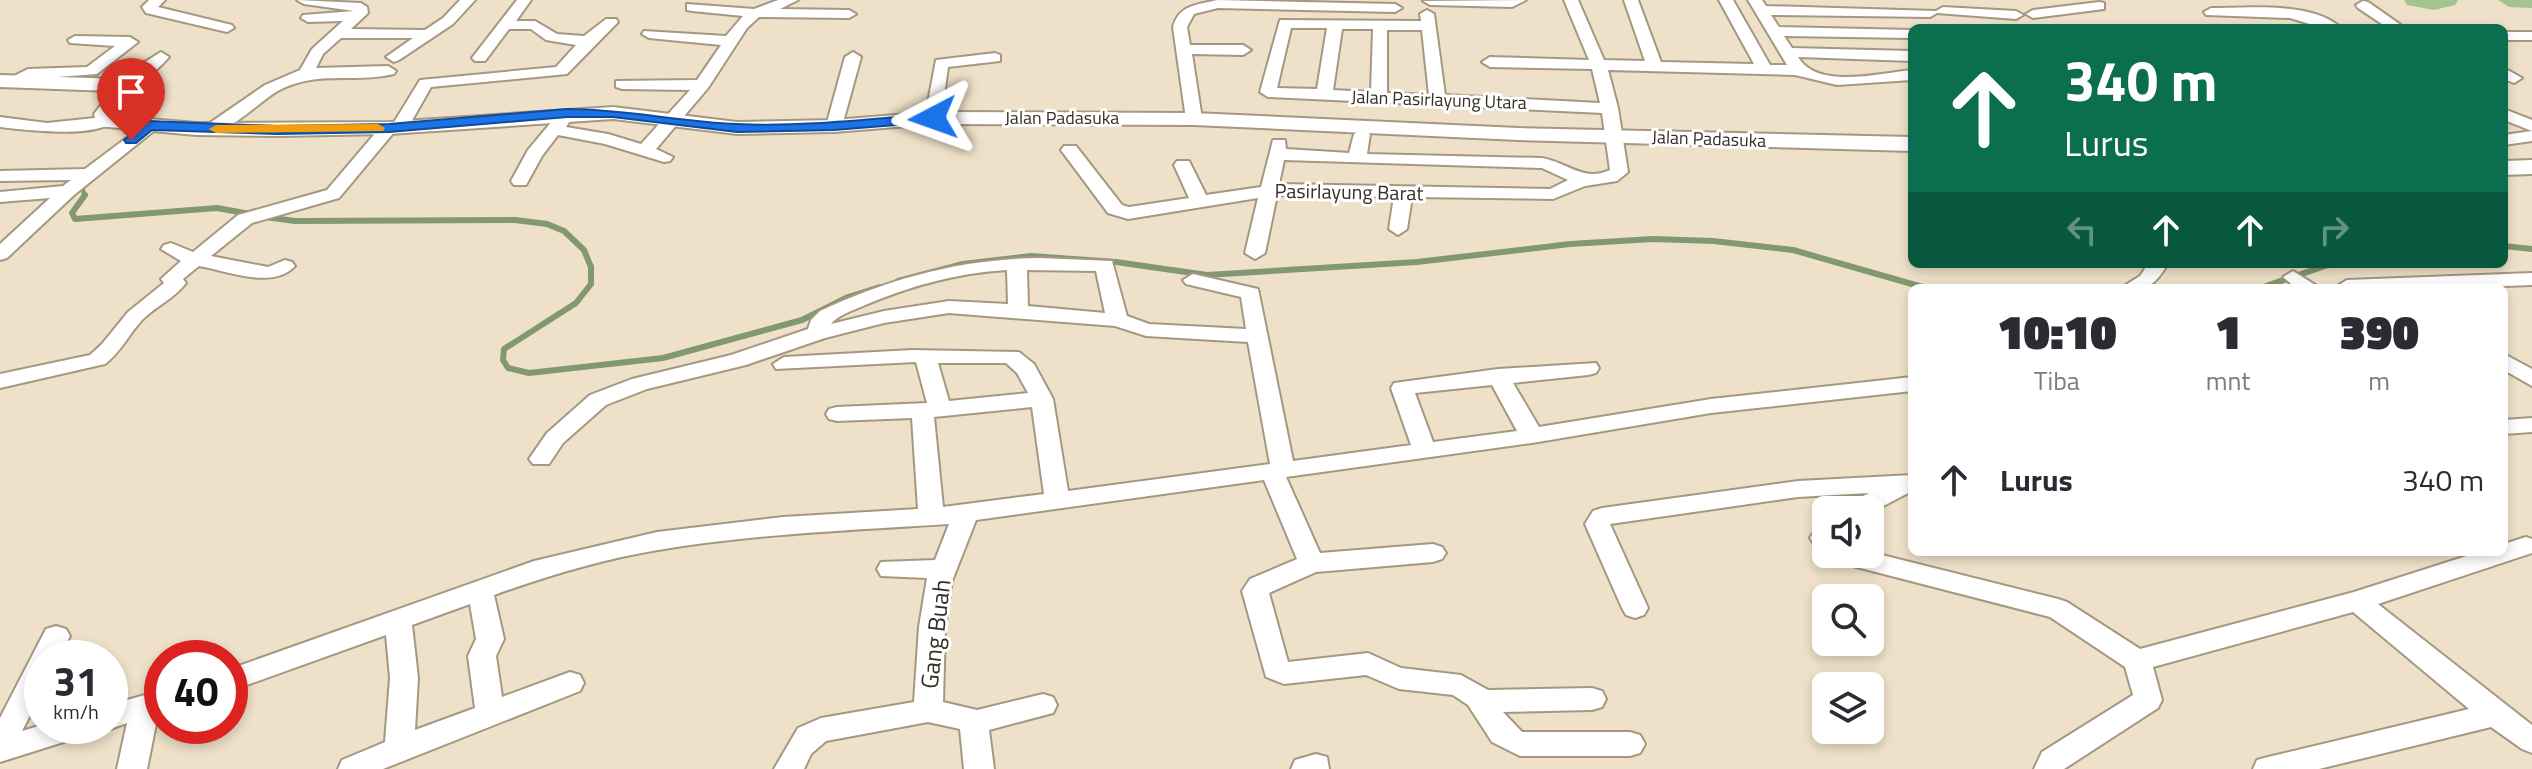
<!DOCTYPE html>
<html lang="id">
<style>
:root{--surface:#fff;--page:#f7f7f7;--text:#2b2b33;--muted:#7c7c81}
body{margin:0;font-family:"Titillium Web",sans-serif;background:var(--page);color:var(--text);height:100vh;display:flex;flex-direction:column;font-size:30px;white-space:nowrap}
*{box-sizing:border-box;margin:0}
p{font-size:26px;color:var(--muted)}
.icon{flex:none;width:44px;height:44px;fill:none;stroke:currentColor;stroke-width:2;stroke-linecap:round;stroke-linejoin:round}
.map{position:relative;flex:1;overflow:hidden}
.side{position:absolute;left:1908px;top:284px;width:600px;height:272px;display:flex;flex-direction:column;background:var(--surface);border-radius:12px;box-shadow:0 4px 12px #0003}
.side>*{flex:none}
.banner{position:absolute;left:1908px;top:24px;width:600px;height:244px;border-radius:12px;box-shadow:0 4px 12px #0003;background:#0b6e4f;color:#fff;overflow:hidden}
.tools{position:absolute;left:1812px;top:496px;display:grid;gap:16px}
.tools a{display:grid;place-items:center;width:72px;height:72px;border-radius:12px;background:var(--surface);box-shadow:0 4px 12px #0003;font-size:40px}
.speed{position:absolute;left:24px;top:640px;display:flex;gap:16px;font-size:40px;font-weight:700;text-align:center}
.speed>*{display:grid;place-content:center;width:104px;height:104px;border-radius:50%;background:var(--surface);box-shadow:0 4px 12px #0003;line-height:1}
.speed small{font-size:20px;font-weight:400}
.speed .limit{border:12px solid #d22;background:#fff;color:#111}
.pin{position:absolute;display:grid;place-items:center;width:68px;height:68px;color:#fff;margin:-82px -34px;border-radius:50% 50% 50% 0;rotate:-45deg;box-shadow:0 0 8px #0007}
.pin .icon{rotate:45deg}
.me{position:absolute;width:88px;margin:-44px;rotate:266deg;stroke-linejoin:round;filter:drop-shadow(0 0 6px #0008)}
.turn{display:flex;align-items:center;gap:28px;height:168px;padding:0 24px;font-size:36px}
.turn .icon{width:104px;height:104px;stroke-width:2.5}
.turn b{display:block;font-size:56px;line-height:68px}
.lanes{display:flex;align-items:center;height:76px;padding:0 24px;background:#0003;justify-content:center;gap:40px;direction:ltr}
.lanes .off{opacity:.35}
.eta{display:flex;justify-content:space-evenly;align-items:center;height:136px;text-align:center}
.eta b{font-size:48px;font-weight:800;line-height:56px}
ul{padding:0;list-style:none}
li{display:flex;align-items:center;gap:24px;height:120px;padding:0 24px}
li div{flex:1}
li b{display:block;font-size:30px}
li em{font-style:normal}
.map>svg:first-child{display:block}
</style>
<div class="map">
<svg width="2532" height="769" viewBox="0 0 2532 769">
<rect width="100%" height="100%" fill="#efe1c9"/>
<g fill="none" stroke-linecap="round" stroke-linejoin="round">
<path stroke="#829870" stroke-width="4" d="M75,188H83L84,197"/>
<g stroke="#829870" stroke-width="6">
<path d="M85,195L72,213L75,219L217,208L250,214"/>
<path d="M265,217L295,221L515,220L547,224L564,231L584,250L591,267V284L576,303L504,349L503,360L508,368L529,373L663,358L802,320L848,297L880,287"/>
<path d="M2504,246L2532,249"/>
<path d="M898,281L963,264L1031,256L1116,262L1207,275L1417,262L1570,244L1653,239L1713,241L1793,250L1926,288"/>
<path d="M2260,288L2331,264"/>
</g>
<g fill="#a3c490" fill-rule="evenodd">
<path d="M2404,0H2458L2455,5L2434,10L2407,5Z"/>
<path d="M2498,0H2532V8L2509,7Z"/>
</g>
<defs>
<g id="minor">
<path d="M149,0H165L158,7L232,25L234,28L227,32L146,13L142,7Z"/>
<path d="M297,0L361,3L367,7L368,13L351,29L425,30L443,18L460,0H475L453,24L399,60L394,62L386,57L413,38H341L323,54L316,68L388,66L396,71L394,74C352,84 316,69 276,92C259,102 225,137 207,133L205,129L207,125L265,85L300,70L312,49L343,21L308,22L301,18L303,15L354,11L304,4Z"/>
<path d="M517,0H531L516,21H535L557,34L584,36L606,19H616L618,22L567,74L431,87L406,131H395L339,198L252,223L211,256L268,267L285,260L292,262L295,266C273,290 227,271 199,266L183,279L186,283C174,299 156,306 142,320C129,334 121,352 105,364L0,388V374L90,355L102,344L128,312L164,283L161,279L181,261L161,249L164,245L171,243L193,252L238,215L327,190L383,124H393L420,80L556,67L576,45L546,40L531,29H509L485,61H475L472,58Z"/>
<path d="M778,0H798L780,9L849,10L856,14L849,18L759,17L747,28L708,88L656,149L673,157L670,161L664,162L605,144L558,135L542,156L526,185H514L511,181L528,150L558,114L564,113L572,118L566,127L608,134L641,144L690,90L622,89L616,87V81L697,80L721,45L649,38L642,34L644,31L726,36L743,16L692,11L687,10V4L754,9Z"/>
<path d="M1217,0L1395,4L1402,8L1395,12L1218,8L1194,14L1187,27L1190,45H1243L1251,50L1243,55L1192,54L1202,119L1194,124L1186,119L1173,27C1179,5 1196,5 1217,0Z"/>
<path d="M1526,0L1512,7L1430,5L1423,1Z"/>
<path d="M1564,0H1578L1604,60L1645,61L1624,0H1638L1661,62L1754,64L1719,0H1733L1770,65H1787L1748,0H1762L1766,6L1936,11L1943,7L2016,11L2023,15L2016,19L1937,13L1930,17L1771,15L1779,27L1912,30V38L1784,36L1792,48L1912,51V61L1798,57C1818,90 1879,73 1912,70V80L1837,85L1795,75L1608,70L1618,108L1628,172L1617,181L1585,186L1553,199L1412,197L1407,229L1398,235L1389,229L1394,197L1277,195L1265,253L1255,259L1245,253L1258,198L1128,219L1108,213L1061,150L1064,146H1076L1122,205L1129,207L1189,198L1174,165L1177,161H1189L1206,195L1261,187L1273,140H1285L1286,149L1349,153L1354,134L1362,129L1370,134L1367,154L1542,158C1569,163 1583,182 1610,170L1602,113L1268,97L1260,92L1280,20L1421,21L1420,14L1427,10L1434,14L1445,95L1600,103L1592,69L1490,67L1482,62L1490,57L1589,60ZM1291,28H1327L1317,89L1277,88ZM1342,29H1373L1371,92L1333,90ZM1387,30H1422L1429,95L1387,93ZM1284,160L1542,168L1568,180L1550,189L1279,184Z"/>
<path d="M2363,1L2368,2L2405,28H2388L2358,8L2356,5Z"/>
<path d="M2099,2L2104,3V9L2033,18L2026,14L2033,10Z"/>
<path d="M2211,8C2247,8 2313,1 2341,28H2323L2290,18L2206,15L2204,12Z"/>
<rect x="2504" y="32" width="28" height="8"/>
<path d="M75,36L130,37L138,42L97,74L31,79L22,84H10V78L28,69L87,67L115,46L70,43L68,40Z"/>
<path d="M161,52L169,57C157,71 132,92 113,88V82Z"/>
<path d="M853,52L861,57L842,126L834,131L828,130L826,126L845,57Z"/>
<path d="M995,53L1000,55V61L948,67L941,118L933,123L927,122L925,118L936,60Z"/>
<path d="M2504,68L2522,78L2514,83L2504,79Z"/>
<path d="M2504,109L2532,120V141L2504,145V135L2532,131L2504,120Z"/>
<path d="M0,117L47,123L104,117L112,122C95,138 24,130 0,127Z"/>
<path d="M149,121L155,122L157,126L155,130L74,195L7,258L0,260V244L50,198L0,202V192L63,186L71,180L0,181V171L85,169Z"/>
<path d="M1040,258L1112,261L1127,316L1149,324L1246,329L1241,297L1186,284L1183,280L1193,274L1258,289L1293,461L1411,445L1391,388L1394,383L1498,369L1596,363L1599,368L1596,373L1588,375L1513,383L1539,427L1711,399L1912,377V391L1711,413L1532,443L1286,477L1320,553L1433,544L1442,547L1446,553L1442,559L1433,562L1316,572L1269,593L1288,662L1368,653L1401,668L1461,675L1488,690L1592,688L1602,691L1606,699L1602,707L1592,710L1503,712L1522,732H1630L1640,735L1645,744L1640,753L1630,756H1520L1492,742L1468,705L1453,695L1399,689L1366,675L1284,684L1266,677L1242,591L1250,579L1297,559L1264,480L976,520L952,581L945,627L943,702L977,710L1043,694L1053,697L1057,705L1053,713L989,730L994,769H964L960,729L928,722L826,741L811,754L804,769H774L798,728L821,718L914,702L919,627L927,578L881,576L877,569L881,562L935,560L949,524C853,530 754,534 658,550C603,559 547,576 494,595L504,639L496,656L502,697L570,672L580,675L584,683L580,691L383,769H338L342,760L385,742L390,678L386,635L230,691V669L534,561L657,532L783,517L918,509L912,418L837,421L829,419L826,414L829,409L837,407L927,403L916,362L776,369L773,364L784,357L912,350L1019,352L1034,364L1053,399L1068,491L1270,464L1248,342L1146,336L1115,326L949,313L884,323L825,338L746,365L647,389L606,405L563,443L549,464H533L529,459L547,433L590,395L632,379L731,355L808,329L811,320L820,311C891,278 961,259 1040,258ZM1007,270L1008,304L949,301L884,311L831,324C838,315 852,311 863,306C910,286 956,273 1007,270ZM1027,270L1096,271L1105,313L1028,306ZM938,363H1006L1017,373L1028,393L949,401ZM1492,385L1517,431L1433,442L1415,393ZM1032,407L1044,494L943,507L934,417ZM470,604L476,639L468,656L475,708L415,730L418,678L412,625Z"/>
<path d="M2148,264H2168C2152,288 2150,288 2121,288L2140,276Z"/>
<path d="M2293,271L2320,288H2296L2283,277Z"/>
<path d="M2532,273V285L2452,288L2337,286L2347,280Z"/>
<path d="M2504,354L2532,369V386L2504,370Z"/>
<path d="M2532,418V432L2504,434V420Z"/>
<path d="M1912,475V491L1870,513V510H1844L1847,504L1869,493L1798,497L1610,524L1648,608L1644,615L1635,618L1626,615L1622,608L1585,524L1593,511L1602,508L1798,481Z"/>
<path d="M1826,525V549L1814,544L1810,538L1817,528Z"/>
<path d="M2526,537L2532,539V553L2378,604L2532,725V753L2522,749L2491,727L2319,769H2253L2257,760L2268,757L2469,709L2353,612L2153,667L2162,700L2158,708L2064,769H2034L2042,752L2133,695L2125,667L2050,617L1841,563L1832,560L1828,554L1870,552L2058,599L2067,602L2140,649L2354,592L2479,552H2504V544Z"/>
<path d="M56,626L66,629L70,636L59,658H42V692L22,731L42,725L93,726L89,734L0,762V718L46,629Z"/>
<path d="M162,690V712L158,714L147,769H117L127,723L110,729L102,726H110V705Z"/>
<path d="M1316,754L1327,757L1329,769H1291L1295,760Z"/>
</g>
<g id="tertiary">
<path d="M0,75L119,79L126,81L134,89L115,116L196,123L389,122L613,107L737,122L834,120L933,112L1194,113L1518,128L1912,137V151L1518,140L1194,125L933,124L834,132L737,134L613,119L389,134L277,136L196,135L97,126L94,114L112,91L0,87Z"/>
<path d="M2532,160V174L2504,175V161Z"/>
</g>
</defs>
<use href="#minor" stroke="#a49881" stroke-width="4"/>
<use href="#tertiary" stroke="#a49881" stroke-width="4"/>
<use href="#minor" fill="#fff" fill-rule="evenodd"/>
<use href="#tertiary" fill="#fff" fill-rule="evenodd"/>
</g>
<path fill="#1a73e8" stroke="#114b97" stroke-width="2" d="M567,109C625,109 680,122 737,124C802,127 868,119 933,114L939,118L933,122L834,130L737,132L613,117H567L389,132L277,134L152,130L136,143H126L124,140L149,121L277,126L389,124Z"/>
<path fill="#f59e0b" d="M378,124L385,128L383,131L216,133L209,129L216,125Z"/>
<g text-anchor="middle" stroke-width="6" stroke-linejoin="round" paint-order="stroke">
<g font-size="18" fill="#353027" stroke="#fff">
<text transform="translate(1439 100) rotate(2)" y="6">Jalan Pasirlayung Utara</text>
<text x="1062" y="124">Jalan Padasuka</text>
<text transform="translate(1709 139) rotate(2)" y="6">Jalan Padasuka</text>
</g>
<g font-size="20" fill="#353027" stroke="#fff">
<text transform="translate(1349 192) rotate(1)" y="7">Pasirlayung Barat</text>
</g>
<g font-size="24" fill="#353027" stroke="#fff">
<text transform="translate(936 634) rotate(-83)" y="8">Gang Buah</text>
</g>
</g>
</svg>
<div class="tools">
<a><svg class="icon" aria-label="sound" viewBox="0 0 24 24"><path d="M4 9h4l5-4v14l-5-4H4zM17 9q2 3 0 6"/></svg></a>
<a><svg class="icon" aria-label="search" viewBox="0 0 24 24"><circle cx="10" cy="10" r="6"/><path d="M15 15l6 6"/></svg></a>
<a><svg class="icon" aria-label="layers" viewBox="0 0 24 24"><path d="M12 4l9 5-9 5-9-5zM3 14l9 5 9-5"/></svg></a>
</div>
<div class="speed"><div>31<small>km/h</small></div><div class="limit">40</div></div>
<div class="pin" style="left:131px;top:140px;background:#d93025"><svg class="icon" aria-label="arrive" viewBox="0 0 24 24"><path d="M6 21V4h12l-3 4 3 4H6"/></svg></div>
<svg class="me" style="left:933px;top:118px" viewBox="-20 -20 40 40"><path d="M0-17L14 15 0 8-14 15z" fill="#1a73e8" stroke="#fff" stroke-width="4"/></svg>
<div class="banner">
<div class="turn"><svg class="icon" aria-label="ahead" viewBox="0 0 24 24"><path d="M12 20V5M6 11l6-6 6 6"/></svg><div><b>340 m</b>Lurus</div></div>
<div class="lanes"><svg class="icon off" aria-label="left" viewBox="0 0 24 24"><path d="M17 20v-9H6M10 6l-5 5 5 5"/></svg><svg class="icon" aria-label="ahead" viewBox="0 0 24 24"><path d="M12 20V5M6 11l6-6 6 6"/></svg><svg class="icon" aria-label="ahead" viewBox="0 0 24 24"><path d="M12 20V5M6 11l6-6 6 6"/></svg><svg class="icon off" aria-label="right" viewBox="0 0 24 24"><path d="M7 20v-9h11M14 6l5 5-5 5"/></svg></div>
</div>
<section class="side">
<div class="eta">
<div><b>10:10</b><p>Tiba</p></div>
<div><b>1</b><p>mnt</p></div>
<div><b>390</b><p>m</p></div>
</div>
<ul>
<li><svg class="icon" aria-label="ahead" viewBox="0 0 24 24"><path d="M12 20V5M6 11l6-6 6 6"/></svg><div><b>Lurus</b></div><em>340 m</em></li>
</ul>
</section>
</div>
